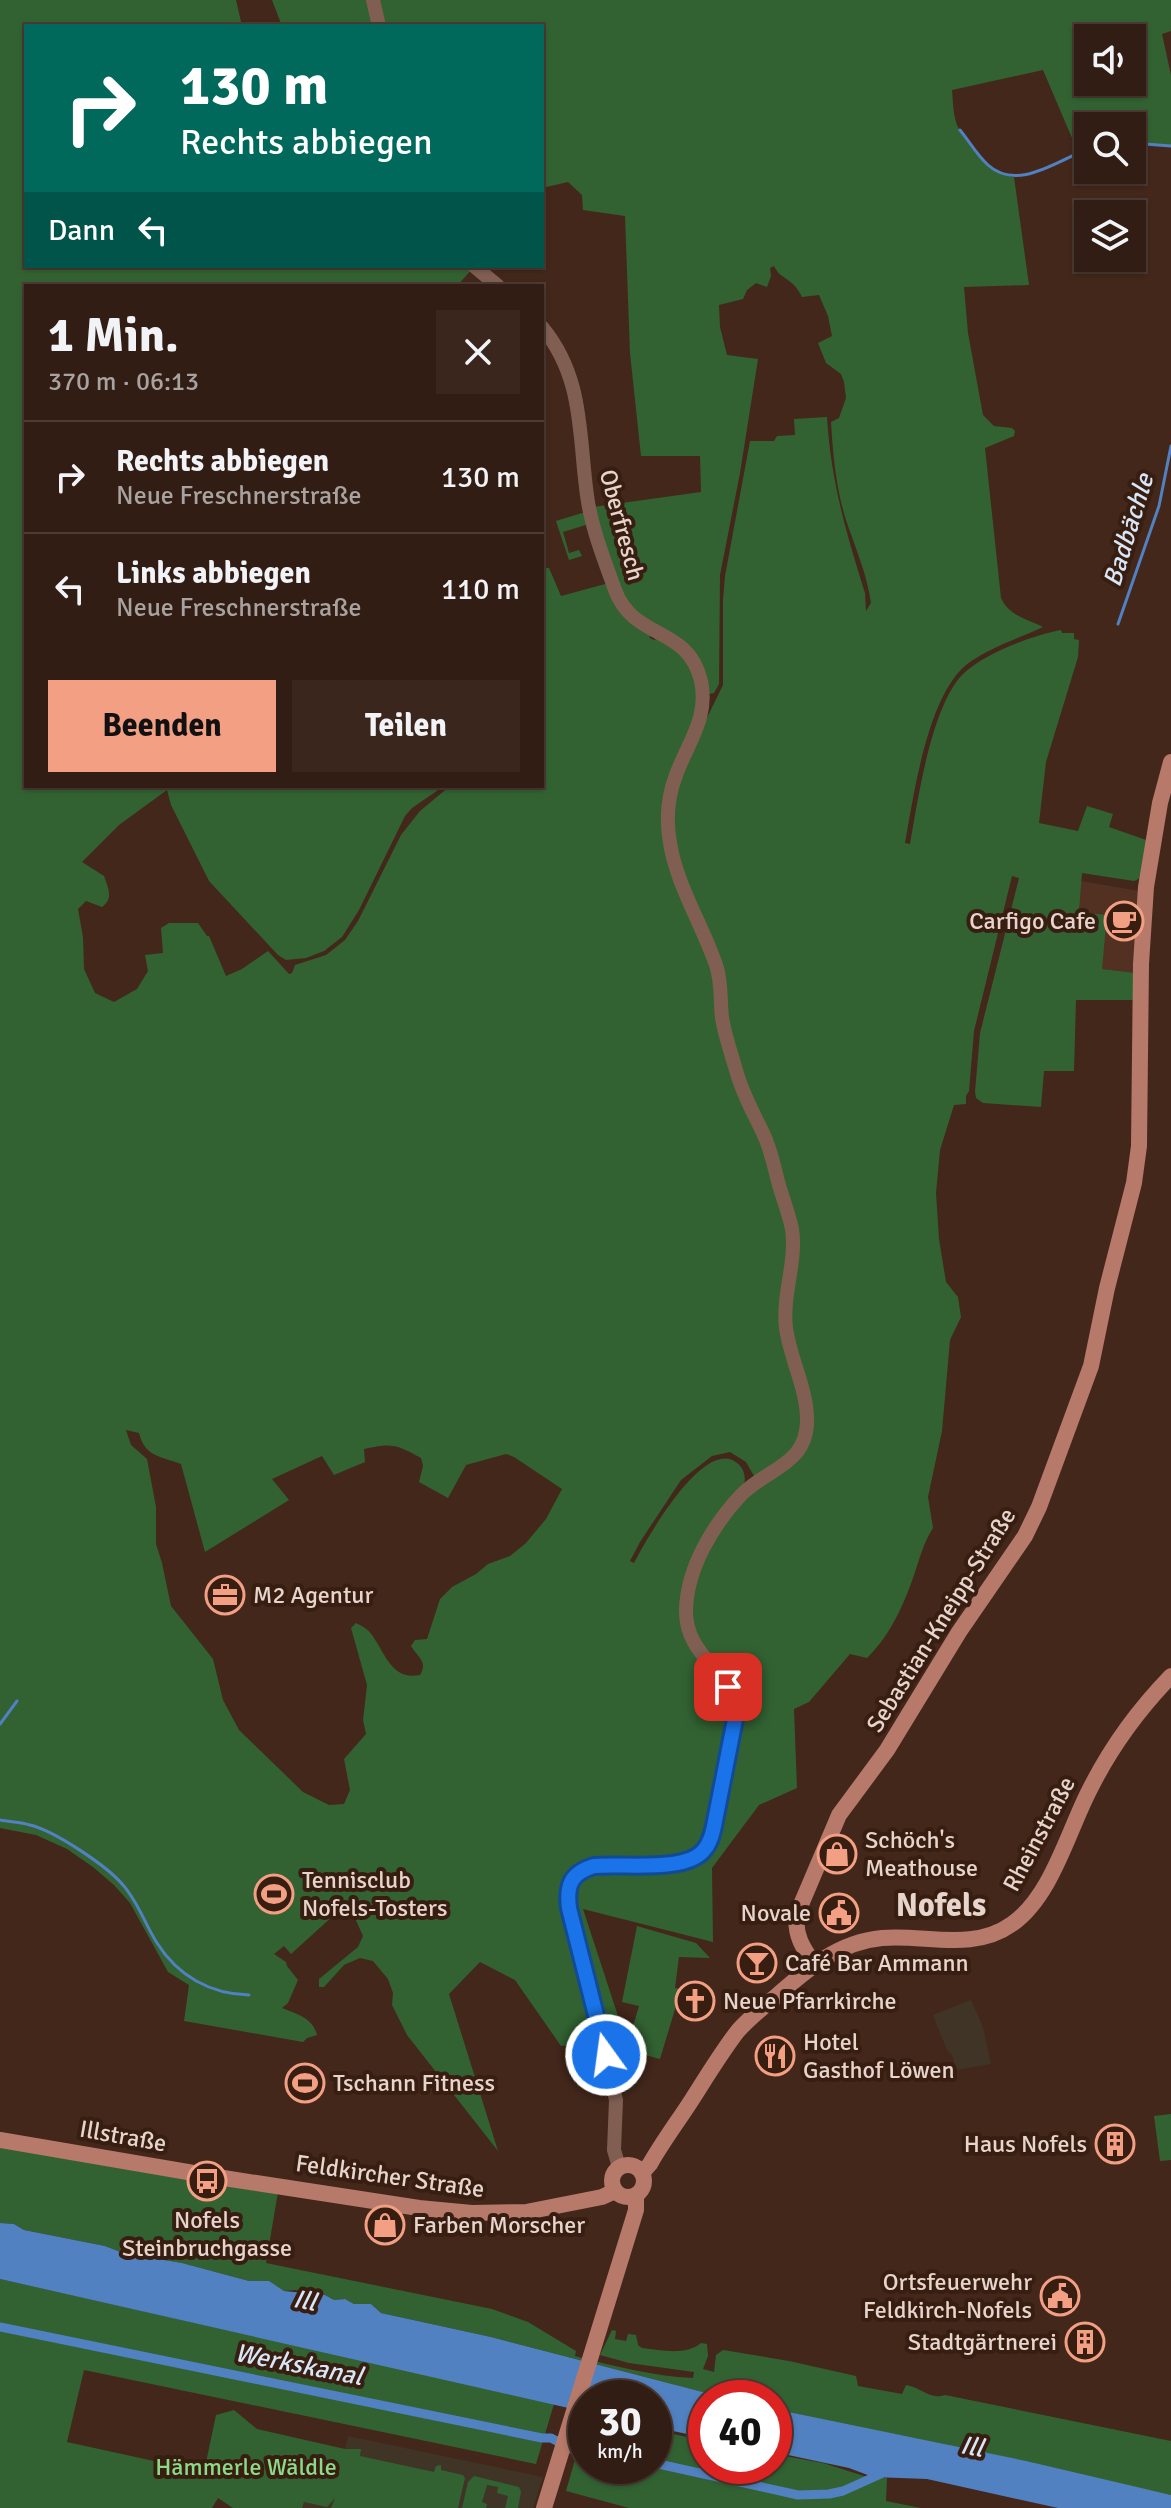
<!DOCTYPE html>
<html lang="de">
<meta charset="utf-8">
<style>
:root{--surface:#321d14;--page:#3a261d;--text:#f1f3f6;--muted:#a8a2a0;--line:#4d3b34;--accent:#f39f83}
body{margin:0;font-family:Signika,sans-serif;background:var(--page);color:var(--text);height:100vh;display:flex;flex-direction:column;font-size:30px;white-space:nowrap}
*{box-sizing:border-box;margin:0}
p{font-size:26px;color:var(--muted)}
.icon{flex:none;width:44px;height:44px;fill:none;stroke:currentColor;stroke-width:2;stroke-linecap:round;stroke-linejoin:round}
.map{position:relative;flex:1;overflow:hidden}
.drawer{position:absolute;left:24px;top:284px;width:520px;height:504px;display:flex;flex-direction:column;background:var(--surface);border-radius:0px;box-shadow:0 2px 6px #0004,0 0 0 2px var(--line)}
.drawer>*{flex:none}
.guide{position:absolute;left:24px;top:24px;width:520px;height:244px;border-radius:0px;box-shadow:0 2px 6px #0004,0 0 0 2px var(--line);background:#00695c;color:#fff;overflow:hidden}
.controls{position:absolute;left:1074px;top:24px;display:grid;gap:16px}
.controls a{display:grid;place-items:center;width:72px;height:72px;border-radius:0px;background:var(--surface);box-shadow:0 2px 6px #0004,0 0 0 2px var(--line);font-size:40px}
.speed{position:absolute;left:568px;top:2380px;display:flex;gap:16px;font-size:40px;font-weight:700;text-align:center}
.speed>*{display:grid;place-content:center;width:104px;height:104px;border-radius:50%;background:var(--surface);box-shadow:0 2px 6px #0004,0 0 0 2px var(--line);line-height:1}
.speed small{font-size:20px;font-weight:400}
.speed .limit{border:12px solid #d22;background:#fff;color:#111}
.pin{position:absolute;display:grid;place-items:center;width:68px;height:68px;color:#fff;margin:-34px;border-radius:16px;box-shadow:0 4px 12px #0006}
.me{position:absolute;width:88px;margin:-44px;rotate:346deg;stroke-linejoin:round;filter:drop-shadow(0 0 6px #0008)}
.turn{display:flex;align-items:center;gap:28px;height:168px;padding:0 24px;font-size:36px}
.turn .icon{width:104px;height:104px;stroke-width:2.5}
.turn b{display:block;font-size:56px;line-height:68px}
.then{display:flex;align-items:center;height:76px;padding:0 24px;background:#0003;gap:16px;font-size:30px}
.round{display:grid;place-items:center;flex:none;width:84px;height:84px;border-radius:0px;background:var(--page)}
.head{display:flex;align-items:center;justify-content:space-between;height:136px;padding:0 24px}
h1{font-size:48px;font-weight:700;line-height:60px}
.button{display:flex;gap:16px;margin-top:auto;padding:16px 24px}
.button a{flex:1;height:92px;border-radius:0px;background:var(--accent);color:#111;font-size:32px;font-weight:700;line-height:92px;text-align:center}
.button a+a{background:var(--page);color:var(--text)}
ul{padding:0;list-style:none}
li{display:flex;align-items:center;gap:24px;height:112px;padding:0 24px;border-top:2px solid var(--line)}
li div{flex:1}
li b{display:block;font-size:30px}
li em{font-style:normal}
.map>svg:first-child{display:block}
</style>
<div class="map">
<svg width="1171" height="2508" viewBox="0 0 1171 2508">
<rect width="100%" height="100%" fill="#43271b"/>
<path fill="#523122" d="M1081,881L1139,891L1136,973L1102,969L1079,912Z"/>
<g fill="#3f3425">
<path d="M971,2000L983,2027L991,2064L956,2070L952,2055L947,2050L933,2015Z"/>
<path d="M348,2436L543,2477L533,2508H302L304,2501L345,2449Z"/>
</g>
<g fill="#326232" fill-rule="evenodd">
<path d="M0,0H236L242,26H26V266L473,268L457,286H26V786H444L412,808L405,816L359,910L342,937L324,951L306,958L286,960L278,955L209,881L171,805L167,790L119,825L82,862L104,876C108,888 114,898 102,907L86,901L78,909L83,937L84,969L95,993L114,1002L137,989L148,971L145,955L163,953L161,928L169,923H198L207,936H209L226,976L242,969L268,951L289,974L292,973L295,965L326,955L345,940L358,921L401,835L420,811L450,786H542V568H549L561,596L609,583L625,615L649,633L650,638L654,640L661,637C680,647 691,658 696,679C708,722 677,752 669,792C662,822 667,849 678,877L676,879L713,966L722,1033L727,1032L722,973L674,849L671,812L679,775L723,685V600L725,576L750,441H774L777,436L795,435L794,419L827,417C831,482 846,532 865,593L866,611L871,603C867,574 855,547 846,520C836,488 833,455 831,422L839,418L846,398L844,382L841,374L826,363L818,343L832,336L828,316L819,295L802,297C792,276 781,281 774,266L770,268L771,276L767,287L756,283L747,290L743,299L719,305L720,327L727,355L758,359L740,473L720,575L719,684L714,693L709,694C702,681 702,665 693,653C677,632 648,632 631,612C610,588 602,538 593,507L701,492L700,456H641L630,353L625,216L583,210L582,195L568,182L542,188V26H382L375,0H1171V31L1162,34L1171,75V146L1132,143V126H1088V149L1078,152L1043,70L952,90C953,101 953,117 958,127C969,148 990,173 1014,177L1029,285L964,287L968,333L983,415L994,426L1012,428L1015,431L1014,436L985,448L1001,598C1010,617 1028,619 1043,627C1017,639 988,648 966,665C927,698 914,794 905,843L910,844C918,799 931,708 962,675C984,653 1031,636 1061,630L1062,633H1074V639L1079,640L1078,657L1046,762L1039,823L1078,831L1087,806L1113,814L1109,827L1149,841C1147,855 1149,876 1134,881L1082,873L1079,912L1107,915L1102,969L1136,973L1137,1000H1076L1074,1071H1044L1041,1107L983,1103L976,1098L975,1092L980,1033L1019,878L1012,876L974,1031L969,1091L966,1096V1104L954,1105L940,1150L936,1193L939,1239L946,1282L958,1297L961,1317L950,1340L942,1431L928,1497L933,1528C924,1542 921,1554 916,1569C906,1600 891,1635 867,1658L850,1654L809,1702L794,1709L797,1788L759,1805L712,1868L713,1942L583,1909L618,2016L612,2044L561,2046L515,1980L480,1962L449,1994L498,2151L407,2035L392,2005L393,1993L388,1979L373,1961L360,1958L344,1965L324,1987H319V1979L358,1947L363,1936L354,1916L344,1906L291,1954L284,1946L274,1954L286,1962L287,1966L298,1980L288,2003L282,2008C297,2014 313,2018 317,2035L307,2038L303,2042L184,2021L189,1985L168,1972L130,1903L114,1885L93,1867L67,1849L36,1835L0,1828ZM1088,38H1132V82H1088ZM126,1430L139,1433C145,1457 160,1456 181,1464L205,1552L289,1500L272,1479L322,1456L334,1475L365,1462L364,1449C391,1443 396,1444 421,1458L423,1466L419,1482L448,1498L466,1465L506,1454L514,1457L562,1489L546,1519L526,1543L510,1556L488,1564L476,1574L452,1587L440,1599L427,1639L415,1640L411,1646C418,1658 428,1661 420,1675C392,1681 385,1653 372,1635C368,1629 362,1626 356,1623L351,1628L367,1685L363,1720L366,1734L344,1759L350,1790L344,1804L329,1805L303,1792L239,1730L223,1700L213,1659L171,1606L162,1563L156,1544V1507L147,1459L131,1445ZM730,1452L746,1462L758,1483C717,1527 661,1599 708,1658L702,1663C671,1626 678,1600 697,1559C702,1547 706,1535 714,1525C723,1511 735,1499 744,1485C746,1477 744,1468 737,1463C704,1436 646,1540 634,1563L630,1561L640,1542L681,1480L712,1456Z"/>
<path d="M272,0H371L377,26H282Z"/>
<path d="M582,513L586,514L589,524L563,532L569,553L579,550L582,556L569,560L556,521Z"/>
<path d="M637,1926L696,1943L710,1958L679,1957L675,1988L681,1989L660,2059L626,2050L639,2006L622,2002Z"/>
<path d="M1171,2114V2160L1160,2161L1154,2116Z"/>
<path d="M0,2140L279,2186L266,2263L492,2309L528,2322L576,2351L575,2356C614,2366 652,2376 693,2378L694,2372L629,2363L600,2355L612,2330L616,2331L615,2339L626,2341L628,2334L636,2335L638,2345L642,2348C662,2350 685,2356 701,2343L707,2344L708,2356L703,2369L714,2372L716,2355L723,2350L789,2361L856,2376L858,2386L902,2394L906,2385C923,2388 929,2400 945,2395L1171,2441V2495L774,2409V2398H726L491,2337L381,2313L371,2304H354L345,2299L334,2300L325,2295L295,2290L284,2291L269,2282L249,2281L182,2263L123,2253L105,2246L24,2230L14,2224L0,2223Z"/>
<path d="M0,2279L506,2392L554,2404L536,2464L84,2370L67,2442L204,2472L216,2415L234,2410L257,2429L345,2449H361L360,2456L434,2472L436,2466L441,2465V2470L463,2475L465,2478L458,2508H331L335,2498L327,2507L304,2502L302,2508H233L218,2498L212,2508H0Z"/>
<path d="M586,2421V2466H654V2430L706,2441V2466H774V2454L823,2463L864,2476L887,2478L886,2501L921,2508H629L566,2491Z"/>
<path d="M474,2476L519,2487L521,2492L518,2508H505L508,2496L497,2493L498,2487L487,2485L482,2502L487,2504L486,2508H462L468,2482Z"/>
</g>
<g fill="#5181c0">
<path d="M0,2223L14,2224L24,2230L105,2246L123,2253L182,2263L249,2281H269L284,2291L325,2295L334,2300L345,2299L354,2304H371L381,2313L491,2337L726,2398H706V2438L654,2427V2398H586V2412L0,2279Z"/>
<path d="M774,2409L1026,2461L1171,2495V2508H1058L927,2479L873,2477L849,2468L774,2452Z"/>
</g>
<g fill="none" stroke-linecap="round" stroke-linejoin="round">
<g stroke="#5181c0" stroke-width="3">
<path d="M960,130C969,141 977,155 988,165C1018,192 1058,160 1088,149"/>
<path d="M1132,143L1171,146"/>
<path d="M1118,624L1159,506L1171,446"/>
<path d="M0,1724L17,1701"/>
<path d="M0,1820C10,1822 21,1822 30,1825C55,1831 107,1866 123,1885C138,1902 145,1924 157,1943C178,1976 210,1994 249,1995"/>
</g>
<g stroke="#5181c0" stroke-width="9">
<path d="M0,2327L542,2438H551L581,2454L586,2453"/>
<path d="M654,2463L798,2495L829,2494L843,2491L883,2473"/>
</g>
<g stroke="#805f52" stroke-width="14">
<path d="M373,0L379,26"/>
<path d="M474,266L498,286"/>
<path d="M542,327C586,380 578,440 588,502C593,532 605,562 615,590C634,641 688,625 701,681C709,718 688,742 676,775C668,796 666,821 670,843C677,886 702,924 716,965C722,982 720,1000 722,1018C725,1036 731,1053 736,1070C742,1093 753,1112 763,1133C771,1149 774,1167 779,1185C783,1199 789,1214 792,1229C797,1262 782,1294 786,1328C790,1358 806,1387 807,1417C809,1465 767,1468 741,1495C713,1525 687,1568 686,1610C685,1656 731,1671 736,1711C734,1733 716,1835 705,1850C676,1888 581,1836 567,1891L616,2100L614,2150L619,2167"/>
</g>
<g stroke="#b77969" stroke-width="16">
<path d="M814,1964C803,1948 794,1935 797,1914L839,1815L887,1750L959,1632L1025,1536L1039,1507L1091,1366L1107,1288L1134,1183L1139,1146L1141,964L1146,887L1160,803L1171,762"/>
<path d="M0,2140L217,2177L419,2208L472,2213L526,2212L602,2197L615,2191"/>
<circle cx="628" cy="2181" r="16"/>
<path d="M642,2173L650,2164C663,2141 679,2120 693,2098C707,2076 721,2053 737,2032C747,2020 761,2009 773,1999C805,1971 837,1942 882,1938C925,1934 973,1952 1012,1924C1052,1896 1068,1831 1090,1789C1111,1747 1139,1709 1171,1676"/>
<path d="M544,2508L636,2210V2195"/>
</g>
</g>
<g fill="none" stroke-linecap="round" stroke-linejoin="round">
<defs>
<path id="route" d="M606,2055L569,1908C566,1885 571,1873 594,1866C622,1863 686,1873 704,1850C711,1842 713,1831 715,1821L735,1719V1704L728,1687"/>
</defs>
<use href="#route" stroke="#114b97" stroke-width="20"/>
<use href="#route" stroke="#1a73e8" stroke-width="14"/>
</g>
<defs>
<symbol id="cafe-ring" viewBox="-11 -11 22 22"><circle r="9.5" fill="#381d11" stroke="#f39f83" stroke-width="1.5"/><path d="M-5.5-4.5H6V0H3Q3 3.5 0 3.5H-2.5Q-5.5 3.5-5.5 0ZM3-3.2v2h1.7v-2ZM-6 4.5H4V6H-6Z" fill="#f39f83"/></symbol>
<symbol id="office-ring" viewBox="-11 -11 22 22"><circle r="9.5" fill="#381d11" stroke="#f39f83" stroke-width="1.5"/><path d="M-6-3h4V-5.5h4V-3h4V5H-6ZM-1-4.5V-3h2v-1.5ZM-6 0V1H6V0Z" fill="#f39f83"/></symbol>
<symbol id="shop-ring" viewBox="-11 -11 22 22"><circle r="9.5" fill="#381d11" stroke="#f39f83" stroke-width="1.5"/><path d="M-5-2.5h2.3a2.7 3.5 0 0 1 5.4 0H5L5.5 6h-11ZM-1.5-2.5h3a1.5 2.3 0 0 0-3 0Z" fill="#f39f83"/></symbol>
<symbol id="stadium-ring" viewBox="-11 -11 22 22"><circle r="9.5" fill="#381d11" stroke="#f39f83" stroke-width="1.5"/><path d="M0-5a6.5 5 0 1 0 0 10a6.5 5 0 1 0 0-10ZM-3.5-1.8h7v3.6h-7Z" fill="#f39f83"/></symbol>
<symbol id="civic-ring" viewBox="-11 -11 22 22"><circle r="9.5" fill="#381d11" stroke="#f39f83" stroke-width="1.5"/><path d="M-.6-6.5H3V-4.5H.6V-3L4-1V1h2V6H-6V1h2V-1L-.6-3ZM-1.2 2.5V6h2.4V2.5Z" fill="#f39f83"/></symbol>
<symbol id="bar-ring" viewBox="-11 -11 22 22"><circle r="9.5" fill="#381d11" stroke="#f39f83" stroke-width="1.5"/><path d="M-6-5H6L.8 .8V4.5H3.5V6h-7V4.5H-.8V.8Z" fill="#f39f83"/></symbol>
<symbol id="church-ring" viewBox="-11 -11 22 22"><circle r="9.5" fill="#381d11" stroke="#f39f83" stroke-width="1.5"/><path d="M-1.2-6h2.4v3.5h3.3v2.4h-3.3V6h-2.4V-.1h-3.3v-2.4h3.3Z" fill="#f39f83"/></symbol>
<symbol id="restaurant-ring" viewBox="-11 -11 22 22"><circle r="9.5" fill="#381d11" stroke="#f39f83" stroke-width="1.5"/><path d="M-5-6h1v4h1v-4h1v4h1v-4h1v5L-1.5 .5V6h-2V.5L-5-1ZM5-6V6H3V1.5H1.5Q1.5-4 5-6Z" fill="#f39f83"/></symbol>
<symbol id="building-ring" viewBox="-11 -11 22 22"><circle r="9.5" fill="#381d11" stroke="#f39f83" stroke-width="1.5"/><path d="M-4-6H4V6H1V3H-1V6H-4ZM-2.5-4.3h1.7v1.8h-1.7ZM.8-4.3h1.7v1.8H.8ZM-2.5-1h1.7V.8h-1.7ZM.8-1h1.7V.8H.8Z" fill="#f39f83"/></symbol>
<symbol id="bus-ring" viewBox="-11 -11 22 22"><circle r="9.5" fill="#381d11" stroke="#f39f83" stroke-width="1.5"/><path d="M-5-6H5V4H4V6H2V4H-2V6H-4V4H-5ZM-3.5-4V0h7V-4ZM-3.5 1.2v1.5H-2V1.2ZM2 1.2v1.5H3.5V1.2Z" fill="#f39f83"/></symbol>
</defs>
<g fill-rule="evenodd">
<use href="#cafe-ring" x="1102" y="899" width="44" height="44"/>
<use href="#office-ring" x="203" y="1573" width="44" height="44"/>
<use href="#shop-ring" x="815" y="1832" width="44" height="44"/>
<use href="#stadium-ring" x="252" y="1872" width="44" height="44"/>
<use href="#civic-ring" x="817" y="1891" width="44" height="44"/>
<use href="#bar-ring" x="735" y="1941" width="44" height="44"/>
<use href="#church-ring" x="673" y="1979" width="44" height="44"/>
<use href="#restaurant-ring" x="753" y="2034" width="44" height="44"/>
<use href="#stadium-ring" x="283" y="2061" width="44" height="44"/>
<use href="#building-ring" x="1093" y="2122" width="44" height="44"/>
<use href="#bus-ring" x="185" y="2159" width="44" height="44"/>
<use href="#shop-ring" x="363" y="2203" width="44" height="44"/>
<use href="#civic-ring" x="1038" y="2274" width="44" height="44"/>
<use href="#building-ring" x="1063" y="2320" width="44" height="44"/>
</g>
<g text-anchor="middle" stroke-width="8" stroke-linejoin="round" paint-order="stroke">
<g font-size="24" fill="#e7d5cd" stroke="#381d11">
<text transform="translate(622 525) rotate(75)" y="8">Oberfresch</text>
<text transform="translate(941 1620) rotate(-58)" y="8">Sebastian-Kneipp-Straße</text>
<text transform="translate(1039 1834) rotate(-62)" y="8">Rheinstraße</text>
<text transform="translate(123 2136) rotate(10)" y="8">Illstraße</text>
<text transform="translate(390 2176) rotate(8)" y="8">Feldkircher Straße</text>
</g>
<g font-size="24" fill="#e7d5cd" stroke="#381d11" text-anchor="start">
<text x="1096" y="929" text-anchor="end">Carfigo Cafe</text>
<text x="253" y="1603">M2 Agentur</text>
<text x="865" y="1848">Schöch's<tspan x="865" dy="28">Meathouse</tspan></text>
<text x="302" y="1888">Tennisclub<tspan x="302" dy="28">Nofels-Tosters</tspan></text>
<text x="811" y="1921" text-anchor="end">Novale</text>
<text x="785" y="1971">Café Bar Ammann</text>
<text x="723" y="2009">Neue Pfarrkirche</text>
<text x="803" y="2050">Hotel<tspan x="803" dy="28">Gasthof Löwen</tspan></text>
<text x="333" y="2091">Tschann Fitness</text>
<text x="1087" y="2152" text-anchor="end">Haus Nofels</text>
<text x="207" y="2228" text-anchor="middle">Nofels<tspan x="207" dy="28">Steinbruchgasse</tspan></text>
<text x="413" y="2233">Farben Morscher</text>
<text x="1032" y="2290" text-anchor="end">Ortsfeuerwehr<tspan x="1032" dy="28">Feldkirch-Nofels</tspan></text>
<text x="1057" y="2350" text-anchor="end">Stadtgärtnerei</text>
</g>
<g font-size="24" fill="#89db87" stroke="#381d11">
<text x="246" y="2475">Hämmerle Wäldle</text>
</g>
<g font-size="26" font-style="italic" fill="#d8e6f7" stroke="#381d11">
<text transform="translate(1128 530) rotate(-73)" y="9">Badbächle</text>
<text transform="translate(305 2300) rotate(12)" y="9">Ill</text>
<text transform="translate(299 2364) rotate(11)" y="9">Werkskanal</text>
<text transform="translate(972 2446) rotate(11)" y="9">Ill</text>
</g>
<g font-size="32" font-weight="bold" fill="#e7d5cd" stroke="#381d11">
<text x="941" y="1916">Nofels</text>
</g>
</g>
</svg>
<div class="controls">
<a><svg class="icon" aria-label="sound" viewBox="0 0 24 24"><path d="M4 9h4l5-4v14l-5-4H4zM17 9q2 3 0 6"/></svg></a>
<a><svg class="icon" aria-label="search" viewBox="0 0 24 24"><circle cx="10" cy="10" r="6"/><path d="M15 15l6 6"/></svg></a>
<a><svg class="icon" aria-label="layers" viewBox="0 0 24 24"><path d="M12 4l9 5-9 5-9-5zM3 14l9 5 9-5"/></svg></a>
</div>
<div class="speed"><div>30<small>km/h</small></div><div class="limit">40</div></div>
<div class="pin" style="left:728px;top:1687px;background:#d93025"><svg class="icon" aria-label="arrive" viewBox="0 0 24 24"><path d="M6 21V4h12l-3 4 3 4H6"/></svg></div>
<svg class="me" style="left:606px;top:2055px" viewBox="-20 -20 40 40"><circle r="17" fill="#1a73e8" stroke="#fff" stroke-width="3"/><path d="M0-11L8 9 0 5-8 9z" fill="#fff"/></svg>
<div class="guide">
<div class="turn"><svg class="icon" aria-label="right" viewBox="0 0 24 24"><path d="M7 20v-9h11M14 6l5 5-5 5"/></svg><div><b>130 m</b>Rechts abbiegen</div></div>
<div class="then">Dann<svg class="icon" aria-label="left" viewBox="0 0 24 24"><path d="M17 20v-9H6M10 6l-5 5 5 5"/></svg></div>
</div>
<section class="drawer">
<div class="head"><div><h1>1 Min.</h1><p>370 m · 06:13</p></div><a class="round"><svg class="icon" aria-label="close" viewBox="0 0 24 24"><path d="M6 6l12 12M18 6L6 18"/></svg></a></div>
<ul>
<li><svg class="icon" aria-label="right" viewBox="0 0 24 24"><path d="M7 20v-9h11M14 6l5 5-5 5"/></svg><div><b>Rechts abbiegen</b><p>Neue Freschnerstraße</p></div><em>130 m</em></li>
<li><svg class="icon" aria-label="left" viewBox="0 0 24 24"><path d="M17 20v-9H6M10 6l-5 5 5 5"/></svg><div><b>Links abbiegen</b><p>Neue Freschnerstraße</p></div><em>110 m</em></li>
</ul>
<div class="button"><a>Beenden</a><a>Teilen</a></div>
</section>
</div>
